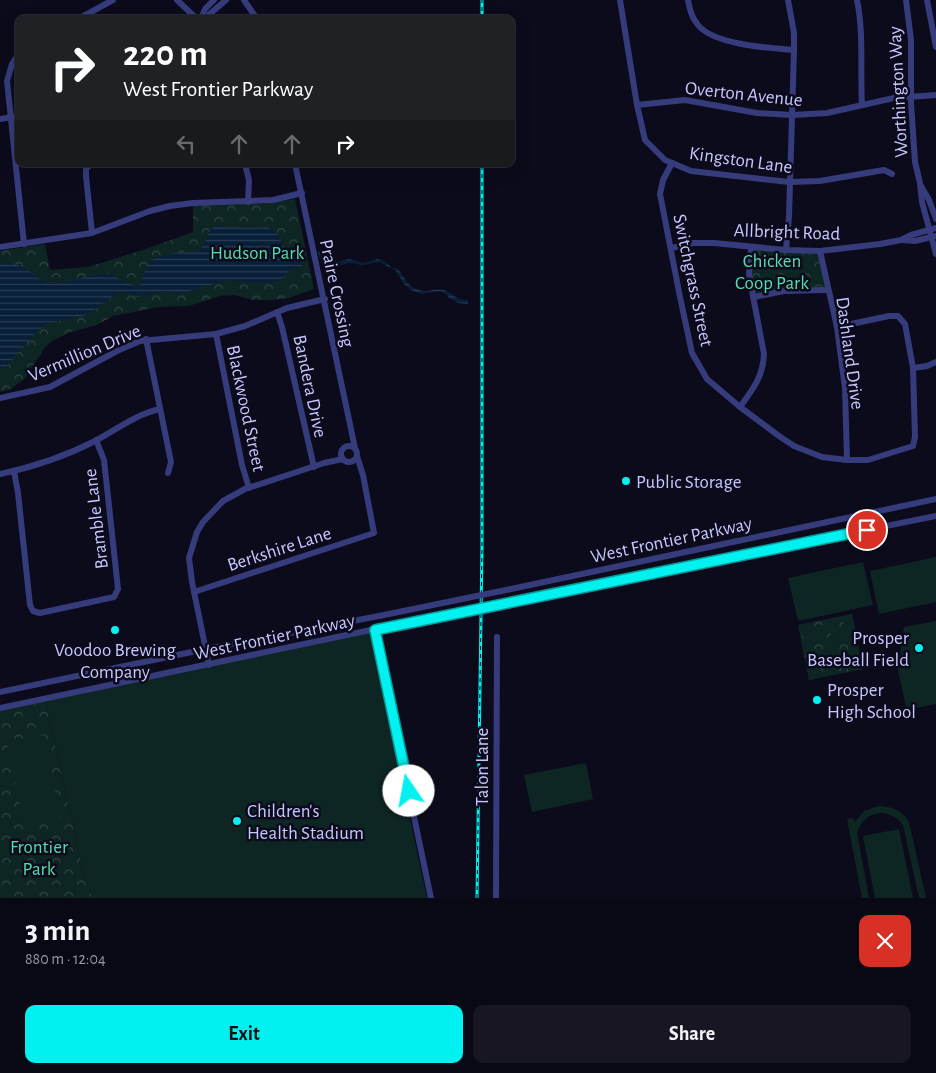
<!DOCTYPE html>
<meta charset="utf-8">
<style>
:root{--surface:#090815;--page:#171622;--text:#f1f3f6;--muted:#999aa0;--line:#292934;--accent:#00f1f0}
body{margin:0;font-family:"Alegreya Sans",sans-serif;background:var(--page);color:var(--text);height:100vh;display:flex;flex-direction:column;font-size:19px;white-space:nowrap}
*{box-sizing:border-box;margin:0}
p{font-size:16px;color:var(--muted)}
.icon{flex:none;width:28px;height:28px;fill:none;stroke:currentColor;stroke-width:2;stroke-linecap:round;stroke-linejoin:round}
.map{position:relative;height:898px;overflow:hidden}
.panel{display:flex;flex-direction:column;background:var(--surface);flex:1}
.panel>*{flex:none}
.hud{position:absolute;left:15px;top:15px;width:500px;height:152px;border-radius:10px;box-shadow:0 5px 20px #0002,0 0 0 1px var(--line);background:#202124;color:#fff;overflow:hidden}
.pin{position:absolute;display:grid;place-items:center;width:42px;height:42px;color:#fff;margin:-21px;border:2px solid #fff;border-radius:50%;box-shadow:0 1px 5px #0007}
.me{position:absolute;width:55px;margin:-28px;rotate:348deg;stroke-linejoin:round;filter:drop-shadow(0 0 4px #0008)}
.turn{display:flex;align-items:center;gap:18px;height:105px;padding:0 25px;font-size:22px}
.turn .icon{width:65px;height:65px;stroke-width:2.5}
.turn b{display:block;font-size:35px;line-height:42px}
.lanes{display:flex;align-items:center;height:48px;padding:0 25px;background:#0003;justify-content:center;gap:25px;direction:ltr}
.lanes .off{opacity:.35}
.round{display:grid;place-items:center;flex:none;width:52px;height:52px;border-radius:10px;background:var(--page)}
.summary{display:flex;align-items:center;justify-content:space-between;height:85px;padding:0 25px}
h1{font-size:30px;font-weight:600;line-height:38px}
.button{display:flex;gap:10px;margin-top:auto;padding:10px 25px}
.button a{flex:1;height:58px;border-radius:10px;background:var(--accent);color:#111;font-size:20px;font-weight:600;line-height:58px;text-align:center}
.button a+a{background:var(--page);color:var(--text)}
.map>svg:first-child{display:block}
</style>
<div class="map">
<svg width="936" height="898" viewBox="0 0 936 898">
<defs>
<pattern id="park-crowns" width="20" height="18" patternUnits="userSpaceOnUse" patternTransform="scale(1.25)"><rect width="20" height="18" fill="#0e2623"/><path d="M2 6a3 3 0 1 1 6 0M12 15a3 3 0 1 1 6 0" fill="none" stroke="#304444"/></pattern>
<pattern id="water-rules" width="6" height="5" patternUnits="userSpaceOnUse" patternTransform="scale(1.25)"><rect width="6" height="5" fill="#081f38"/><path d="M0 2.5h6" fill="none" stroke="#2a3e56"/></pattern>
</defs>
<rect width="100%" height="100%" fill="#0c0b1c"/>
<g fill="url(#park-crowns)">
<path d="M295,199L314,289L289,298L272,300H253L234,295L220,296L189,306L159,307L113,316L97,325L71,332L52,341L45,347L25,378L11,389L0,392V251L45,244L50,270L88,267L143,250L193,232V203L263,204Z"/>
<path d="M751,247L820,251L827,290H797L754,297L749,275Z"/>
<path d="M852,614L863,669L809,680L798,625Z"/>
<path d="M45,700L83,871L92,898H0V710Z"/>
</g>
<g fill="#0e2623">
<path d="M936,557V602L879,614L870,571Z"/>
<path d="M863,562L873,605L798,621L788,578Z"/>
<path d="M851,619L854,637L846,639L843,621Z"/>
<path d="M936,621V704L911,709L906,706L898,670L904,627Z"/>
<path d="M837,622L840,640L832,641L829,624Z"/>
<path d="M823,625L827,643L819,644L815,626Z"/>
<path d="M810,628L813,646L805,647L802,629Z"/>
<path d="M370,632L427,898H92L83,871L45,700Z"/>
<path d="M856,647L860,664L851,666L848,648Z"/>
<path d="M842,649L846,667L838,669L834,651Z"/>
<path d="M829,652L832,670L824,672L821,654Z"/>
<path d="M815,655L819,673L810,674L807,657Z"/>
<path d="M44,735L60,817L24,824L7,742Z"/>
<path d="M586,763L593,799L532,812L524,775Z"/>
<path d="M879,806C892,806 902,811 909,822L926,898H919L903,825C889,806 864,810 857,833L869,898H862L847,819L853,818L855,822L864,811Z"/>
<path d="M899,829L913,898H875L863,836Z"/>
</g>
<g fill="url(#water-rules)">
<path d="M216,226L249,228L267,227L277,233L287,252L300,255L302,266L291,269L282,279L274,282L265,284L228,280L182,293L164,291L154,294L136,297L120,291L87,315L50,323L37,331L6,367L0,369V263C22,262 29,272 46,283L65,282L104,273C117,275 127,287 140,285C149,260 150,256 178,253C185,252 192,253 198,250C209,244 206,230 216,226Z"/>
<path d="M325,251L337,262L349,259L363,263L378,259L387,263L392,268L398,269C406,280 408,288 423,291C430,292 436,288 443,290C454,293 455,300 468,300V304L458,303L449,298L446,294L440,291L421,294L411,290L404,284L396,271L380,262L363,265L349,263L336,266L326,256L319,258L318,252Z"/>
</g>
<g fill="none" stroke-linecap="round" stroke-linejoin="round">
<g stroke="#363b7c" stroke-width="6">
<path d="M177,0L197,19"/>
<path d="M244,0L257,19"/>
<path d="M620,0L637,105L645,140L665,160L691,171L789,182L820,181L884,170L892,174"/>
<path d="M688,0C690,9 691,17 698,25C714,45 770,48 794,50"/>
<path d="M857,0C864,34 860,70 862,105"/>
<path d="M906,0L911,40V103L915,162L920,183L922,202L936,254"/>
<path d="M927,0L936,47"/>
<path d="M78,19L113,0"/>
<path d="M201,19L205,9L214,0"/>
<path d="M204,19L226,0"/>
<path d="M19,54L12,64L7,81L24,244"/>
<path d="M637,105L685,100L757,113L792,115L827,113L894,98L936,95"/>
<path d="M0,119L19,116"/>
<path d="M672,163L663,180L660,194L680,297L692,353L707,379L740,407L779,436L794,446L822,457L847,460H868L913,446L915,437L913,368L905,324L898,316H889L837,327"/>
<path d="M91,164L86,169V176L92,233"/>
<path d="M245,164L249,180L248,202"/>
<path d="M295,164L355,448"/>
<path d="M921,186L929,200L936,219"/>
<path d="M902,240L915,241L936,236"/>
<path d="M0,247L92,233L150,211L170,206L193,203L273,200L302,193"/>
<path d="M671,248L693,243H714L786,250L820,251L880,244L901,240L911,235L936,228"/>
<path d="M786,250L789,217L794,50V33L788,0"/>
<path d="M820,251L837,327L845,388L847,460"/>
<path d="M754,297L784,291L827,290"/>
<path d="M277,312L282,327L314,467"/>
<path d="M216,334L242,465L249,488"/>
<path d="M146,339L171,462L168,473"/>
<path d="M913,368L927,366L936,362"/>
<path d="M0,398L50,387L117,351L140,341L216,334L245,326L287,308L325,299"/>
<path d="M740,407C753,389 763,377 764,354L749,275L751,247"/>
<circle cx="349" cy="454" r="8"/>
<path d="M14,471L18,493L30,605L33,611L40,613L114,597L118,589L104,460L96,440"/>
<path d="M0,474C33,467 64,457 95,441C116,430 136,414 160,409"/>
<path d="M506,590L936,499"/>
<path d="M194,592L374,533L363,475L357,456"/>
<path d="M508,602L936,516"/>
<path d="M375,630L431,898"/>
<path d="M209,665L192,582L189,558L197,532L203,522L223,501L245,489L324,463L343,459"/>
<path d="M0,692L206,649L379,616"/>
<path d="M0,708L380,628"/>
<path d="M496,898L497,637"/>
</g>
<defs>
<g id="rail">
<path d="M482,19V0"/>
<path d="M477,898L482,546V164"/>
</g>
</defs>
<use href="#rail" stroke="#00f1f0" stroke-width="3"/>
<use href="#rail" stroke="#0c0b1c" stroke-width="1" stroke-dasharray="4" stroke-linecap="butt"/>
<g stroke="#363b7c" stroke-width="6">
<path d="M379,616L506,590"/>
<path d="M380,628L508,602"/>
</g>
</g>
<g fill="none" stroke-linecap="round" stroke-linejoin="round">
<defs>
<path id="route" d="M409,791L375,630L867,530"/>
</defs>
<use href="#route" stroke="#009d9c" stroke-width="12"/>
<use href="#route" stroke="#00f1f0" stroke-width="9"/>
</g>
<g fill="#00f1f0" stroke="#0c0b1c" stroke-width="2">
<circle cx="626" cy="481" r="5"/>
<circle cx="115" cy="630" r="5"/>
<circle cx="919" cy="648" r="5"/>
<circle cx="817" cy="700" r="5"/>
<circle cx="237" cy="821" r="5"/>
</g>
<g text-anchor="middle" stroke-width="5" stroke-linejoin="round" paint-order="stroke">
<g font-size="19" fill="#c7c7ff" stroke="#0c0b1c">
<text transform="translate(897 92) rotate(-93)" y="7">Worthington Way</text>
<text transform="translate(744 93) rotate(6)" y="7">Overton Avenue</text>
<text transform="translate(741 159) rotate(8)" y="7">Kingston Lane</text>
<text transform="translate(787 231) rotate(2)" y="7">Allbright Road</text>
<text transform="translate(694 280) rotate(78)" y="7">Switchgrass Street</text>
<text transform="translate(338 293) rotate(78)" y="7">Praire Crossing</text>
<text transform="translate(84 352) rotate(-23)" y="7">Vermillion Drive</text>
<text transform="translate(851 353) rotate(82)" y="7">Dashland Drive</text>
<text transform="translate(311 386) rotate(78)" y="7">Bandera Drive</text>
<text transform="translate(247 408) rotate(78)" y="7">Blackwood Street</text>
<text transform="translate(95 519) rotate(-97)" y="7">Bramble Lane</text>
<text transform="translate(671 539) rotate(-12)" y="7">West Frontier Parkway</text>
<text transform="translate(279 548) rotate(-18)" y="7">Berkshire Lane</text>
<text transform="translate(274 636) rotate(-12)" y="7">West Frontier Parkway</text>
<text transform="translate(481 767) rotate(-90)" y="7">Talon Lane</text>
</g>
<g font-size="19" fill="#54dead" stroke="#0c0b1c">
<text x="257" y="259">Hudson Park</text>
<text x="772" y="267">Chicken<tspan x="772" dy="22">Coop Park</tspan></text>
<text x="39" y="853">Frontier<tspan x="39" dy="22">Park</tspan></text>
</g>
<g font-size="19" fill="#c7c7ff" stroke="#0c0b1c" text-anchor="start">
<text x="636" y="488">Public Storage</text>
<text x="909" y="644" text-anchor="end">Prosper<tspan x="909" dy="22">Baseball Field</tspan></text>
<text x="115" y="656" text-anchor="middle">Voodoo Brewing<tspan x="115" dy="22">Company</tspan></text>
<text x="827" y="696">Prosper<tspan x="827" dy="22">High School</tspan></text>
<text x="247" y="817">Children's<tspan x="247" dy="22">Health Stadium</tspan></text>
</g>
</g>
</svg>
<div class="pin" style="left:867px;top:530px;background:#d93025"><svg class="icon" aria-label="arrive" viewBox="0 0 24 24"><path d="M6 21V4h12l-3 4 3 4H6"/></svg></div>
<svg class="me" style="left:409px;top:791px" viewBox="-20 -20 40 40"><circle r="19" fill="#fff"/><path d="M0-13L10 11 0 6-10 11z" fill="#00f1f0"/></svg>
<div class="hud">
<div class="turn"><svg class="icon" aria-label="right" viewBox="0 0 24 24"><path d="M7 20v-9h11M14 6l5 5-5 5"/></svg><div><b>220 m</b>West Frontier Parkway</div></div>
<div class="lanes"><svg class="icon off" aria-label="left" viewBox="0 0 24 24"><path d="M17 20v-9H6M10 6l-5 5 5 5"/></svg><svg class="icon off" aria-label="ahead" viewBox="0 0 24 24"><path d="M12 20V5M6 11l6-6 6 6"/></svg><svg class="icon off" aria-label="ahead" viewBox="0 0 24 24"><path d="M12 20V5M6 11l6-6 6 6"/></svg><svg class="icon" aria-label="right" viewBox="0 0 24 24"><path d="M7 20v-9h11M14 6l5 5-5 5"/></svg></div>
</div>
</div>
<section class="panel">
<div class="summary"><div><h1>3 min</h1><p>880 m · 12:04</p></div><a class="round" style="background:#d93025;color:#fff"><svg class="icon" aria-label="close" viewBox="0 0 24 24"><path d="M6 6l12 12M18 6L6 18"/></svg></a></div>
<div class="button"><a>Exit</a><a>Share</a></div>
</section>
